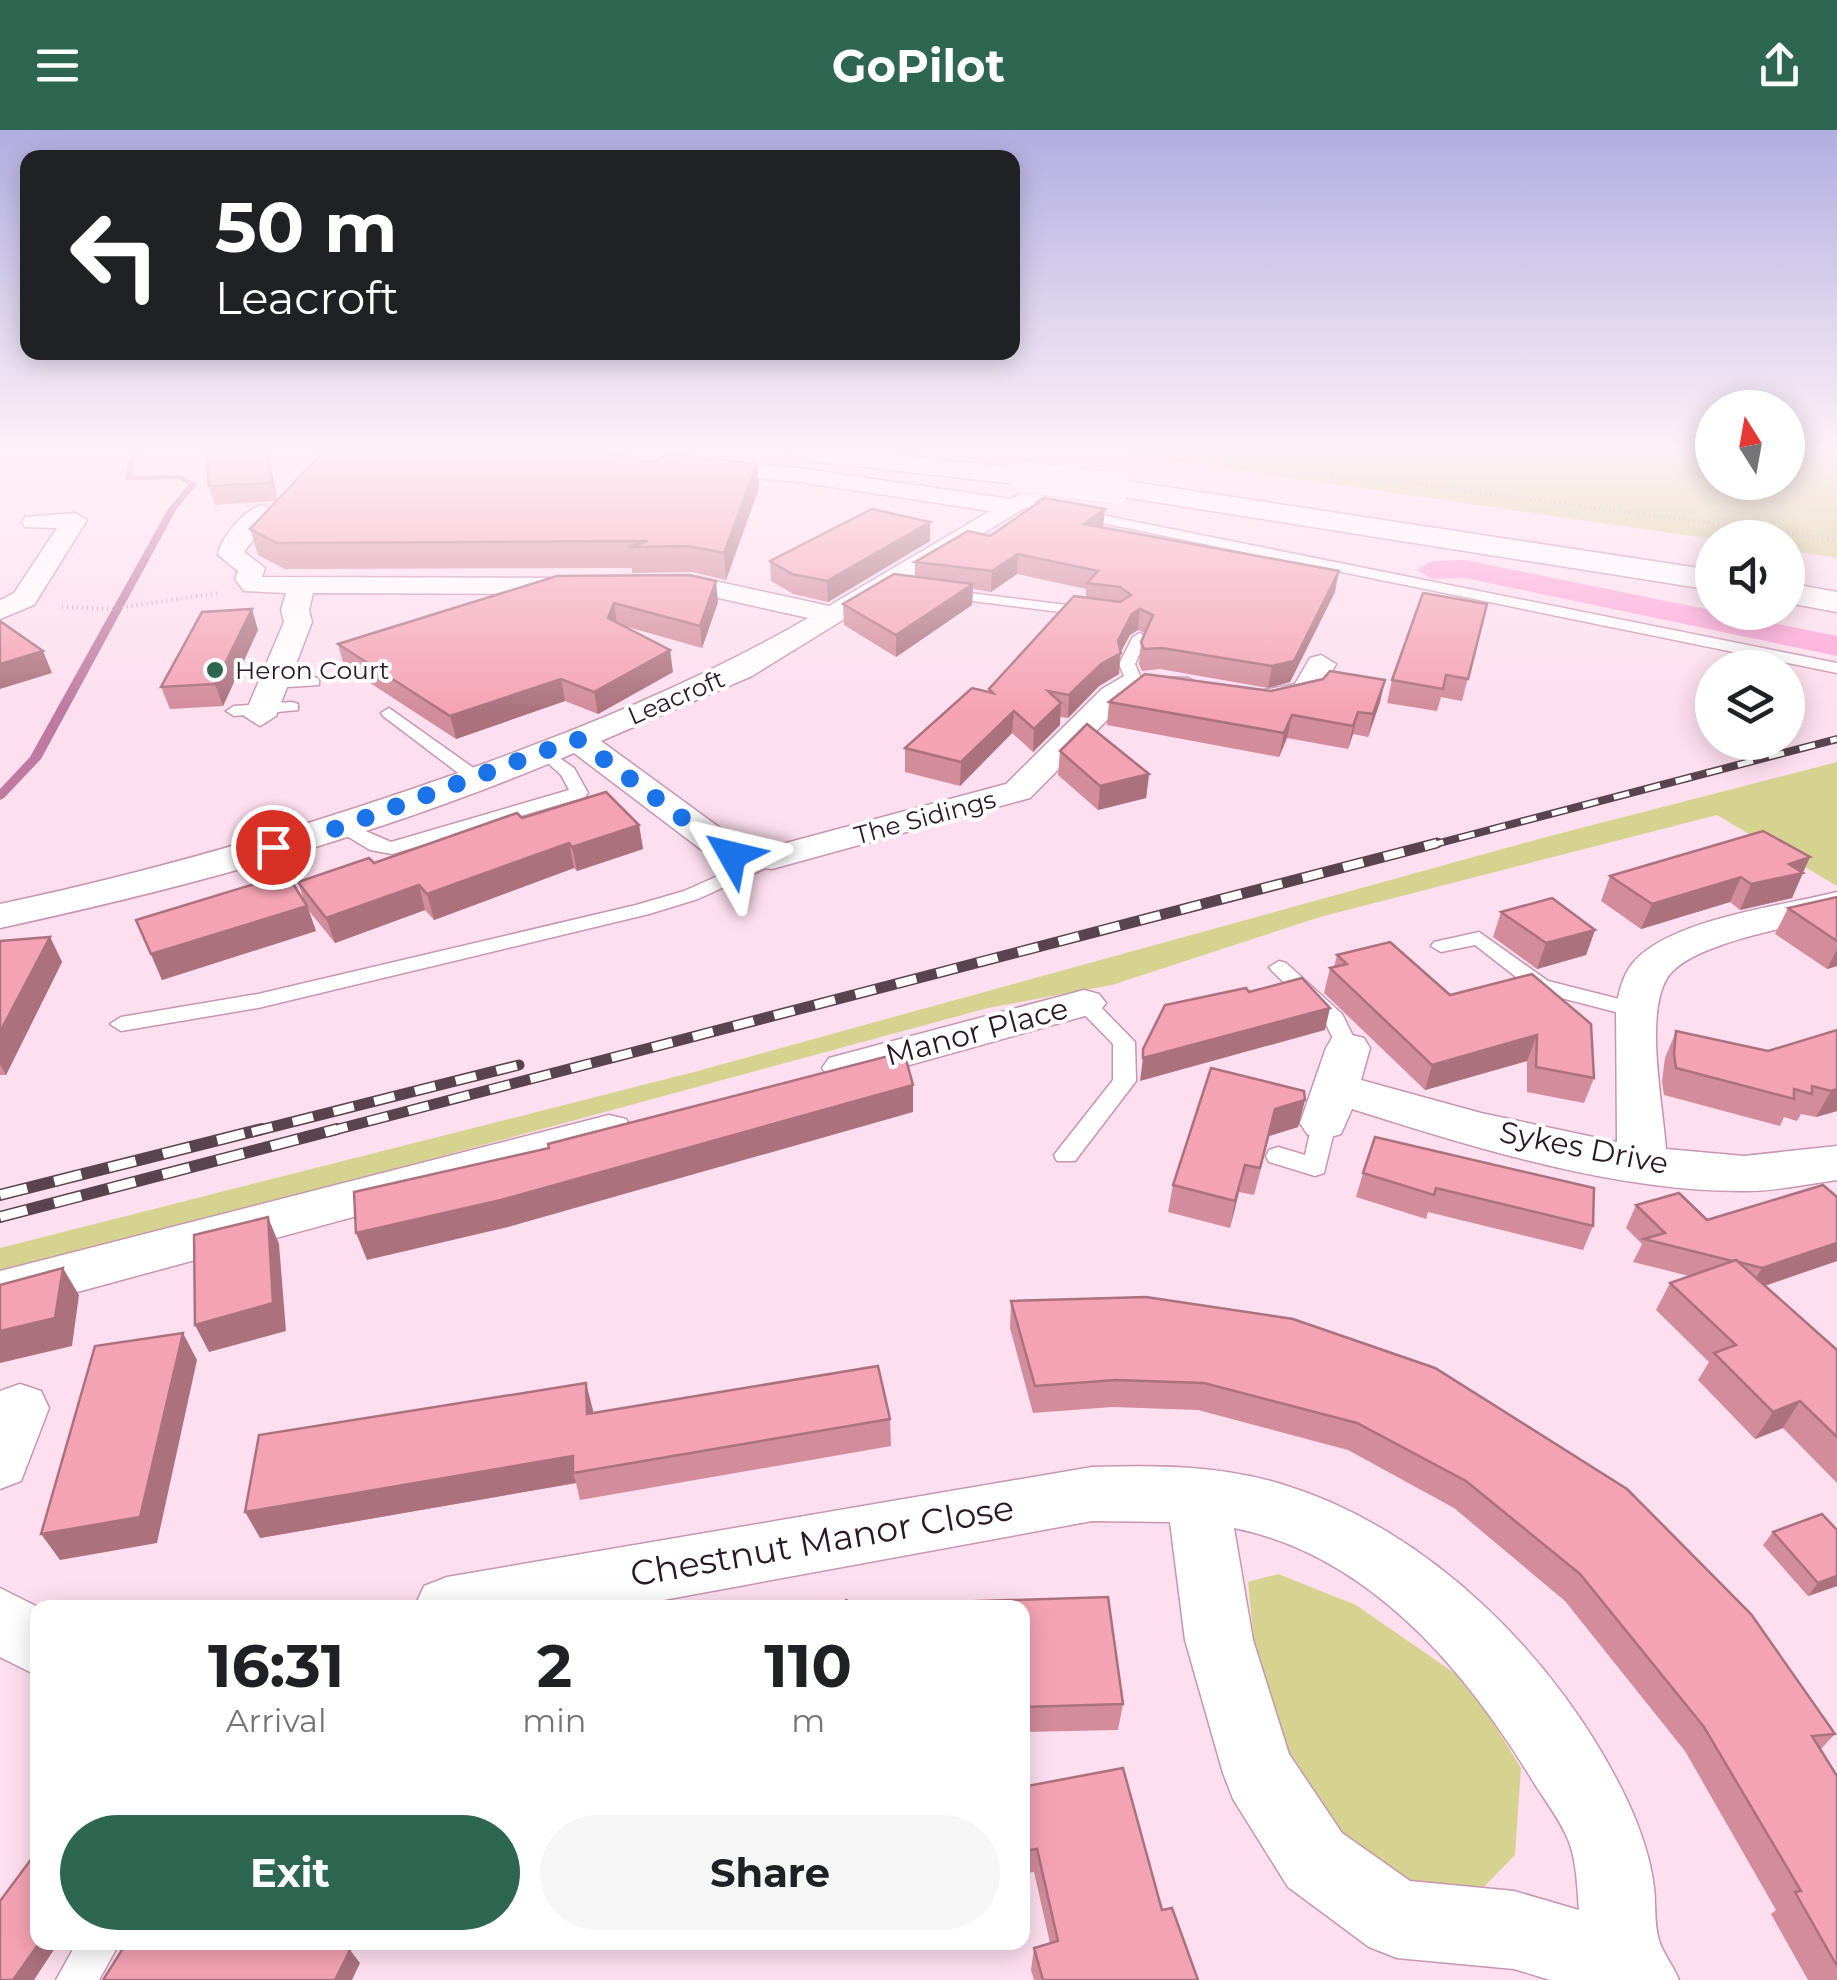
<!DOCTYPE html>
<style>
:root{--surface:#fff;--page:#f6f6f6;--text:#202124;--muted:#757577;--accent:#2d6751}
body{margin:0;font-family:Montserrat,sans-serif;background:var(--page);color:var(--text);height:100vh;display:flex;flex-direction:column;font-size:38px;white-space:nowrap}
*{box-sizing:border-box;margin:0}
p{font-size:32px;color:var(--muted)}
.icon{flex:none;width:55px;height:55px;fill:none;stroke:currentColor;stroke-width:2;stroke-linecap:round;stroke-linejoin:round}
.map{position:relative;flex:1;overflow:hidden}
.panel{position:absolute;left:30px;top:1470px;width:1000px;height:350px;display:flex;flex-direction:column;background:var(--surface);border-radius:20px;box-shadow:0 5px 25px #0003}
.panel>*{flex:none}
.banner{position:absolute;left:20px;top:20px;width:1000px;height:210px;border-radius:20px;box-shadow:0 5px 25px #0003;background:#202124;color:#fff;overflow:hidden}
.needle{width:65px;rotate:349deg}
.tools{position:absolute;left:1695px;top:260px;display:grid;gap:20px}
.tools a{display:grid;place-items:center;width:110px;height:110px;border-radius:50%;background:var(--surface);box-shadow:0 5px 25px #0003;font-size:50px}
.pin{position:absolute;display:grid;place-items:center;width:85px;height:85px;color:#fff;margin:-42px;border:5px solid #fff;border-radius:50%;box-shadow:0 2px 10px #0007}
.me{position:absolute;width:110px;margin:-55px;rotate:307deg;stroke-linejoin:round;filter:drop-shadow(0 0 8px #0008)}
.turn{display:flex;align-items:center;gap:35px;height:210px;padding:0 30px;font-size:45px}
.turn .icon{width:130px;height:130px;stroke-width:2.5}
.turn b{display:block;font-size:70px;line-height:85px}
.eta{display:flex;justify-content:space-evenly;align-items:center;height:170px;text-align:center}
.eta b{font-size:60px;font-weight:700;line-height:70px}
.primary-button{display:flex;gap:20px;margin-top:auto;padding:20px 30px}
.primary-button a{flex:1;height:115px;border-radius:60px;background:var(--accent);color:#fff;font-size:40px;font-weight:700;line-height:115px;text-align:center}
.primary-button a+a{background:var(--page);color:var(--text)}
header{display:flex;justify-content:space-between;align-items:center;height:130px;padding:0 30px;background:var(--accent);color:#fff;font-size:45px;font-weight:700}
.map>svg:first-child{display:block}
</style>
<header><svg class="icon" aria-label="menu" viewBox="0 0 24 24"><path d="M4 6h16M4 12h16M4 18h16"/></svg>GoPilot<svg class="icon" aria-label="share" viewBox="0 0 24 24"><path d="M12 15V3M7 8l5-5 5 5M5 13v7h14v-7"/></svg></header>
<div class="map">
<svg width="1837" height="1850" viewBox="0 0 1837 1850">
<rect width="100%" height="100%" fill="#fedfef"/>
<g fill="#d6d390">
<path d="M1110,322H1712V352H1788V322H1837V428L1788,420V408L1712,409Z"/>
<path d="M1837,632V756L1717,685L1320,787L1112,855L988,878L0,1146V1118L694,942L1550,706Z"/>
<path d="M1278,1444L1356,1475L1469,1553L1521,1638L1515,1725L1475,1766L1401,1760L1337,1728L1261,1584L1248,1452Z"/>
</g>
<g fill="none" stroke-linecap="round" stroke-linejoin="round">
<path fill="#be7aa1" fill-rule="evenodd" d="M130,322H138L132,346L180,345L197,354L176,380L41,629L4,668L0,670V659L30,627L168,379L188,355L179,349L125,350Z"/>
<path fill="#fea4d7" fill-rule="evenodd" d="M1465,430L1837,506V526L1465,448L1432,449L1417,440L1432,431Z"/>
<defs>
<g id="service">
<path d="M1022,369L1837,533V543L1018,376L1016,373Z"/>
<path d="M945,460L1092,478L1099,482L1092,486L940,467L938,464Z"/>
<path d="M1140,503L1147,507L1135,534L1143,553L1135,558L1127,553L1119,534L1133,507Z"/>
<path d="M314,547L319,549V555L273,558L265,553L273,548Z"/>
<path d="M292,572L298,574V580L234,586L226,581L234,576Z"/>
<path d="M389,578L482,644V652H470L383,586L381,583Z"/>
<path d="M545,618L574,638L588,663L585,667L392,724L370,720L332,697L335,693H347L391,712L569,660L561,645L537,623Z"/>
<path d="M772,722L779,724V732L698,769L649,784L258,878L121,901L110,894L121,887L258,864L636,775L684,761Z"/>
<path d="M1479,802L1548,851L1647,876L1650,881L1639,888L1534,861L1475,815L1441,822L1431,816L1434,812Z"/>
<path d="M1279,831L1286,833L1342,884L1359,918L1356,923H1340L1325,892L1272,841L1269,837Z"/>
<path d="M1084,866L1092,868L1135,912L1136,951L1075,1031H1057L1054,1025L1113,950V914L1073,873Z"/>
<path d="M1324,985L1336,993L1324,1043L1315,1046L1269,1032L1266,1026L1269,1020L1278,1017L1305,1025L1312,993Z"/>
<path d="M77,1812H120L99,1850H56Z"/>
</g>
<g id="minor">
<path d="M696,330L799,338L1010,369L1035,357L1047,364L752,546L601,611L742,714L771,717L1006,654L1102,559L1124,546L1188,548L1204,557C1190,575 1151,557 1124,573L1030,668L772,739L719,733L574,623C390,702 195,756 0,798V774C157,741 309,696 461,642C580,599 698,552 808,488L692,462L646,461L642,455L646,449L692,446L829,476L990,381L799,352L688,342V332Z"/>
<path d="M262,375L274,382L244,422L265,438L262,447L582,448L596,456L582,464L313,463L309,480L312,492L276,586L260,596L244,586L284,492L281,480L286,463L244,461L235,449L238,441L218,425C220,408 245,379 262,375Z"/>
<path d="M75,383L87,390L34,475L0,489V470L14,463L57,398L25,397L22,392L25,387Z"/>
<path d="M1321,525L1336,534L1318,568L1261,579L1245,570L1250,563L1295,554L1310,528Z"/>
<path d="M1837,762V786C1798,796 1685,813 1666,850C1645,888 1663,975 1666,1019L1744,1026L1837,1016V1050C1807,1054 1777,1061 1746,1061C1615,1062 1476,1018 1352,979L1341,1004L1324,1009L1307,1004L1300,993L1326,918L1332,908L1348,904L1364,908L1370,918L1361,950L1481,983L1617,1012L1616,878C1619,862 1622,847 1632,834C1668,789 1783,776 1837,762Z"/>
<path d="M1084,860L1099,864L1106,873L1099,882L845,953L829,948L822,938L829,928Z"/>
<path d="M609,985L626,989L633,1001L626,1013L0,1183V1141Z"/>
<path d="M20,1254L41,1261L49,1278L21,1351L0,1359V1261Z"/>
<path d="M1092,1337C1155,1335 1220,1335 1281,1354C1429,1398 1561,1531 1627,1670C1640,1698 1650,1726 1654,1757C1656,1774 1654,1794 1659,1810C1662,1822 1674,1837 1679,1850H1550L1514,1839L1397,1828L1369,1817L1288,1757L1233,1669L1223,1643L1185,1510L1170,1392L1092,1391L620,1478H414L424,1456L447,1447ZM1234,1398C1369,1425 1466,1540 1534,1653C1546,1672 1561,1691 1569,1712C1577,1733 1577,1758 1579,1780L1514,1761L1410,1751L1342,1703L1289,1624L1253,1510Z"/>
<path d="M0,1458L40,1478L38,1546L0,1527Z"/>
</g>
<g id="trunk">
<path d="M789,322H875L1025,339L1039,347L1025,355L803,330Z"/>
<path d="M1114,349L1712,440V460L1104,364L1100,358L1104,352Z"/>
<path d="M1788,453L1837,462V482L1788,473Z"/>
</g>
</defs>
<use href="#service" stroke="#c796b0" stroke-width="3"/>
<use href="#minor" stroke="#c796b0" stroke-width="3"/>
<use href="#trunk" stroke="#c796b0" stroke-width="3"/>
<g stroke="#bda2b0" stroke-width="4" stroke-dasharray="1 4" stroke-linecap="butt">
<path d="M1198,328L1266,322"/>
<path d="M1182,331L1401,352L1837,410"/>
<path d="M62,477L111,479L218,463"/>
</g>
<use href="#service" fill="#fff" fill-rule="evenodd"/>
<use href="#minor" fill="#fff" fill-rule="evenodd"/>
<use href="#trunk" fill="#fff" fill-rule="evenodd"/>
<defs>
<path id="rail-far2" d="M1428,716L1837,609"/>
<g id="rail-far1">
<path d="M252,1002L519,935"/>
<path d="M327,1002L1437,713"/>
</g>
<g id="rail">
<path d="M0,1065L262,999"/>
<path d="M0,1087L337,999"/>
</g>
</defs>
<use href="#rail-far2" stroke="#58434e" stroke-width="8"/>
<use href="#rail-far1" stroke="#58434e" stroke-width="11"/>
<use href="#rail" stroke="#58434e" stroke-width="12"/>
<use href="#rail-far2" stroke="#fff" stroke-width="5" stroke-dasharray="16" stroke-linecap="butt"/>
<use href="#rail-far1" stroke="#fff" stroke-width="8" stroke-dasharray="21" stroke-linecap="butt"/>
<use href="#rail" stroke="#fff" stroke-width="9" stroke-dasharray="28" stroke-linecap="butt"/>
<defs>
<path id="trunk-bridge" d="M1025,347L1114,358"/>
</defs>
<use href="#trunk-bridge" stroke="#c796b0" stroke-width="32" stroke-linecap="butt"/>
<use href="#trunk-bridge" stroke="#fff" stroke-width="31"/>
</g>
<g fill="#d28c9b">
<path d="M268,322L277,370L652,332L757,334L759,358L726,450L692,442L632,443V438L285,439L258,425L250,399L276,371L215,375L209,356Z"/>
<path d="M1103,398L1335,462L1290,552L1268,558L1160,539L1142,541L1139,534L1141,512L1145,503L1138,500L1130,505L1121,522L1119,544L1099,556L1068,588L1060,587V595L1033,622L1012,603L960,656L905,642V618L989,562V559L1086,468V459L1017,444L991,462L973,459L972,475L896,527L844,495L843,474L915,447V432L990,406Z"/>
<path d="M930,411L828,472L793,464L771,451L770,431Z"/>
<path d="M557,446L718,472L702,518L624,496L673,542L598,584L565,571L456,609L344,536L338,514Z"/>
<path d="M1487,474L1462,571L1441,567L1437,581L1387,573L1392,550Z"/>
<path d="M258,500L223,576L170,579L161,557Z"/>
<path d="M1385,550L1380,572L1368,607L1353,604L1348,619L1287,608L1279,627L1107,595L1109,572L1271,561Z"/>
<path d="M1060,621L1149,644L1146,668L1098,680L1058,645Z"/>
<path d="M522,688L639,695L643,719L577,741L574,738L434,790L425,780L335,813L309,781L316,801L162,850L136,790L304,771L298,752L374,733Z"/>
<path d="M1802,743L1792,768L1740,780L1730,772L1641,799L1601,771L1610,746Z"/>
<path d="M1837,767V836L1827,839L1775,804L1788,778Z"/>
<path d="M1501,782L1595,800L1586,825L1537,839L1493,807Z"/>
<path d="M50,807L62,832L6,945H0V811Z"/>
<path d="M1337,825L1450,865L1532,844L1594,948L1584,973L1527,962V931L1425,960L1324,863L1330,838L1334,837Z"/>
<path d="M1837,900V981L1816,987L1801,984L1797,991L1784,987L1780,996L1664,965L1662,951L1665,928L1676,901L1768,921Z"/>
<path d="M1305,970L1298,997L1269,1006L1254,1065L1239,1062L1230,1098L1168,1082L1173,1055Z"/>
<path d="M1363,1043L1594,1058L1593,1096L1583,1120L1428,1082L1426,1089L1356,1067Z"/>
<path d="M1636,1075L1707,1090L1837,1131L1765,1156L1837,1220V1353L1783,1298L1755,1309L1698,1250L1709,1232L1656,1180L1670,1153L1689,1146L1633,1132L1642,1114L1626,1098Z"/>
<path d="M1011,1171L1293,1189L1835,1604L1821,1619L1837,1646V1850H1808L1771,1784L1776,1780L1685,1621L1565,1471L1454,1378L1348,1320L1198,1280L1112,1277L1033,1283L1010,1198Z"/>
<path d="M593,1283L890,1289L891,1316L580,1370L576,1353L260,1408Z"/>
<path d="M1837,1400V1456L1808,1466L1763,1415L1773,1402Z"/>
<path d="M1022,1478L1123,1574L1118,1600L1022,1602Z"/>
<path d="M1022,1657L1162,1780L1198,1850H1034L1031,1840L1034,1818L1050,1813L1034,1742L1022,1744Z"/>
</g>
<g fill="#ab727e">
<path d="M267,322H268L278,371L272,353Z"/>
<path d="M757,334L759,358L726,450L724,423Z"/>
<path d="M1105,379L1103,398L1084,394Z"/>
<path d="M930,392V411L828,472L827,451Z"/>
<path d="M1018,424L1017,444L991,462L992,441Z"/>
<path d="M1339,441L1335,462L1290,552L1268,558L1272,536Z"/>
<path d="M716,451L718,472L702,518L700,496Z"/>
<path d="M973,454L972,475L896,527V505Z"/>
<path d="M614,473L617,494L608,488Z"/>
<path d="M252,479L258,500L223,576L215,554Z"/>
<path d="M1140,479L1138,500L1130,505L1120,523L1119,544L1099,556L1068,588L1069,565L1118,511L1132,484Z"/>
<path d="M670,520L673,542L598,584L594,562Z"/>
<path d="M43,521L52,543L0,559V534Z"/>
<path d="M561,549L565,571L456,609L450,586Z"/>
<path d="M1385,550L1380,572L1368,607L1373,584Z"/>
<path d="M1061,573L1060,595L1033,622L1034,599Z"/>
<path d="M1014,581L1012,603L960,656L961,632Z"/>
<path d="M1358,582L1353,604L1348,619L1353,596Z"/>
<path d="M1292,585L1287,608L1279,627L1284,603Z"/>
<path d="M1149,644L1146,668L1098,680L1100,656Z"/>
<path d="M639,695L643,719L577,741L572,717Z"/>
<path d="M569,713L574,738L434,790L427,764Z"/>
<path d="M1810,727L1792,768L1740,780L1751,754L1789,734Z"/>
<path d="M1741,747L1730,772L1641,799L1652,774Z"/>
<path d="M419,755L425,780L335,813L326,788Z"/>
<path d="M307,776L316,801L162,850L151,824Z"/>
<path d="M1595,800L1586,825L1537,839L1546,813Z"/>
<path d="M50,807L62,832L6,945L0,934V902Z"/>
<path d="M1837,819V836L1827,839Z"/>
<path d="M1330,878L1325,900L1140,951L1143,928Z"/>
<path d="M1537,905L1527,931L1425,960L1432,935Z"/>
<path d="M913,955V982L508,1097L367,1130L356,1103Z"/>
<path d="M1837,959V981L1816,987L1831,961Z"/>
<path d="M1305,970L1298,997L1269,1006L1254,1065L1275,979Z"/>
<path d="M1245,1035L1239,1062L1230,1098L1235,1071Z"/>
<path d="M268,1087L279,1114L286,1201L209,1222L195,1195Z"/>
<path d="M1837,1113V1131L1748,1161L1762,1138Z"/>
<path d="M63,1138L79,1165L72,1216L0,1233V1201Z"/>
<path d="M183,1203L197,1230L157,1413L60,1430L41,1404Z"/>
<path d="M586,1253L593,1280V1311L587,1284Z"/>
<path d="M1800,1271L1783,1298L1755,1309L1773,1282Z"/>
<path d="M573,1326V1343L576,1353L260,1408L245,1382Z"/>
<path d="M1837,1446V1456L1808,1466L1818,1453Z"/>
<path d="M40,1812H59L34,1850H13Z"/>
<path d="M350,1820L360,1833L352,1850H335Z"/>
</g>
<g fill="#f4a3b4" stroke="#ab727e" stroke-width="2.5">
<path d="M206,322H267L272,353L209,356Z"/>
<path d="M327,322H600L652,332L670,324L757,334L724,423L689,416L629,417L648,411L277,413L250,399L320,325Z"/>
<path d="M1045,368L1105,379L1084,394L1339,441L1294,531L1272,536L1162,518L1144,519L1141,512L1153,485L1140,479L1132,484L1118,511L1121,523L1101,534L1069,565L1048,561L1061,573L1034,599L1014,581L961,632L905,618L972,558L993,563L989,559L1074,466L1120,472L1131,465L1120,457L1087,453L1098,441L1018,424L992,441L915,432L968,401L990,406Z"/>
<path d="M872,379L930,392L827,451L792,444L770,431Z"/>
<path d="M894,444L973,454L896,505L843,474Z"/>
<path d="M689,445L716,451L700,496L614,473L608,488L670,520L594,562L561,549L450,586L338,514L557,446Z"/>
<path d="M1423,463L1487,474L1468,549L1446,545L1443,559L1392,550Z"/>
<path d="M252,479L215,554L161,557L202,482Z"/>
<path d="M0,491L43,521L0,534Z"/>
<path d="M1330,541L1385,550L1373,584L1358,582L1353,596L1292,585L1284,603L1109,572L1145,544L1271,561L1323,549Z"/>
<path d="M1087,594L1149,644L1100,656L1060,621Z"/>
<path d="M606,662L639,695L572,717L569,713L427,764L419,755L326,788L298,752L369,728L374,733L517,683L522,688Z"/>
<path d="M1763,701L1810,727L1789,734L1803,743L1751,754L1741,747L1652,774L1610,746Z"/>
<path d="M287,744L307,776L151,824L136,790Z"/>
<path d="M1837,767V811L1788,778Z"/>
<path d="M1552,768L1595,800L1546,813L1501,782Z"/>
<path d="M50,807L0,902V811Z"/>
<path d="M1390,812L1450,865L1532,844L1591,894L1594,948L1536,937L1537,905L1432,935L1330,838L1347,834L1337,825Z"/>
<path d="M1302,848L1330,878L1143,928V919L1165,875L1246,858L1249,862Z"/>
<path d="M1837,900V959L1831,961L1812,956V964L1794,959V969L1676,938L1674,924L1676,901L1768,921Z"/>
<path d="M904,922L913,955L501,1070L356,1103L354,1062L549,1018L548,1014Z"/>
<path d="M1211,938L1304,961L1305,970L1275,979L1260,1038L1245,1035L1235,1071L1173,1055Z"/>
<path d="M1375,1007L1594,1058L1593,1096L1436,1058L1434,1065L1363,1043Z"/>
<path d="M1823,1055L1837,1067V1113L1762,1138L1739,1132L1736,1130L1732,1131L1644,1109L1665,1103L1636,1075L1679,1063L1707,1090Z"/>
<path d="M268,1087L273,1173L195,1195L194,1105Z"/>
<path d="M1736,1130L1837,1220V1307L1800,1271L1773,1282L1714,1223L1736,1215L1670,1153Z"/>
<path d="M63,1138L55,1188L0,1201V1155Z"/>
<path d="M1146,1167L1293,1189L1435,1238L1627,1359L1751,1484L1835,1604L1812,1606L1837,1646V1836L1795,1762L1801,1761L1704,1597L1580,1444L1466,1351L1357,1293L1204,1253L1116,1250L1035,1256L1011,1171Z"/>
<path d="M183,1203L140,1387L41,1404L95,1216Z"/>
<path d="M878,1236L890,1289L573,1343V1326L245,1382L259,1305L586,1253L587,1284Z"/>
<path d="M1822,1384L1837,1400V1446L1818,1453L1773,1402Z"/>
<path d="M1108,1467L1123,1574L1022,1577V1478H951V1472Z"/>
<path d="M846,1470L862,1478H842Z"/>
<path d="M1123,1638L1162,1780L1172,1778L1198,1850H1043L1034,1818L1058,1811L1037,1719L1022,1721V1657Z"/>
<path d="M38,1720V1812H40L13,1850H0V1771Z"/>
<path d="M127,1812H329L350,1820L335,1850H103Z"/>
</g>
<linearGradient id="sky" x2="0" y2="1"><stop stop-color="#b1aee1"/><stop offset="0.55" stop-color="#fff1f8"/><stop offset="1" stop-color="#fff1f8" stop-opacity="0"/></linearGradient>
<rect width="1837" height="581" fill="url(#sky)"/>
<g fill="none" stroke-linecap="round" stroke-linejoin="round">
<path stroke="#1a73e8" stroke-width="18" stroke-dasharray="0 32.4" d="M273,717L341,697L577,609L732,725"/>
</g>
<circle fill="#2d6751" stroke="#fff" stroke-width="4" cx="215" cy="540" r="10"/>
<g text-anchor="middle" stroke-width="8" stroke-linejoin="round" paint-order="stroke">
<g font-size="25" fill="#2a1822" stroke="#fff" text-anchor="start">
<text x="235" y="549">Heron Court</text>
</g>
<g font-size="25" fill="#2a1822" stroke="#fff">
<text transform="translate(676 567) rotate(-23)" y="9">Leacroft</text>
<text transform="translate(925 687) rotate(-15)" y="9">The Sidings</text>
</g>
<g font-size="30" fill="#2a1822" stroke="#fff">
<text transform="translate(977 902) rotate(-15)" y="10">Manor Place</text>
<text transform="translate(1584 1018) rotate(11)" y="10">Sykes Drive</text>
</g>
<g font-size="35" fill="#2a1822" stroke="#fff">
<text transform="translate(822 1411) rotate(-10)" y="12">Chestnut Manor Close</text>
</g>
</g>
</svg>
<div class="tools">
<a><svg class="needle" viewBox="-14 -14 28 28"><path d="M0-13l5 13h-10z" fill="#e53935"/><path d="M0 13l5-13h-10z" fill="#757577"/></svg></a>
<a><svg class="icon" aria-label="sound" viewBox="0 0 24 24"><path d="M4 9h4l5-4v14l-5-4H4zM17 9q2 3 0 6"/></svg></a>
<a><svg class="icon" aria-label="layers" viewBox="0 0 24 24"><path d="M12 4l9 5-9 5-9-5zM3 14l9 5 9-5"/></svg></a>
</div>
<div class="pin" style="left:273px;top:717px;background:#d93025"><svg class="icon" aria-label="arrive" viewBox="0 0 24 24"><path d="M6 21V4h12l-3 4 3 4H6"/></svg></div>
<svg class="me" style="left:732px;top:725px" viewBox="-20 -20 40 40"><path d="M0-17L14 15 0 8-14 15z" fill="#1a73e8" stroke="#fff" stroke-width="4"/></svg>
<div class="banner">
<div class="turn"><svg class="icon" aria-label="left" viewBox="0 0 24 24"><path d="M17 20v-9H6M10 6l-5 5 5 5"/></svg><div><b>50 m</b>Leacroft</div></div>
</div>
<section class="panel">
<div class="eta">
<div><b>16:31</b><p>Arrival</p></div>
<div><b>2</b><p>min</p></div>
<div><b>110</b><p>m</p></div>
</div>
<div class="primary-button"><a>Exit</a><a>Share</a></div>
</section>
</div>
